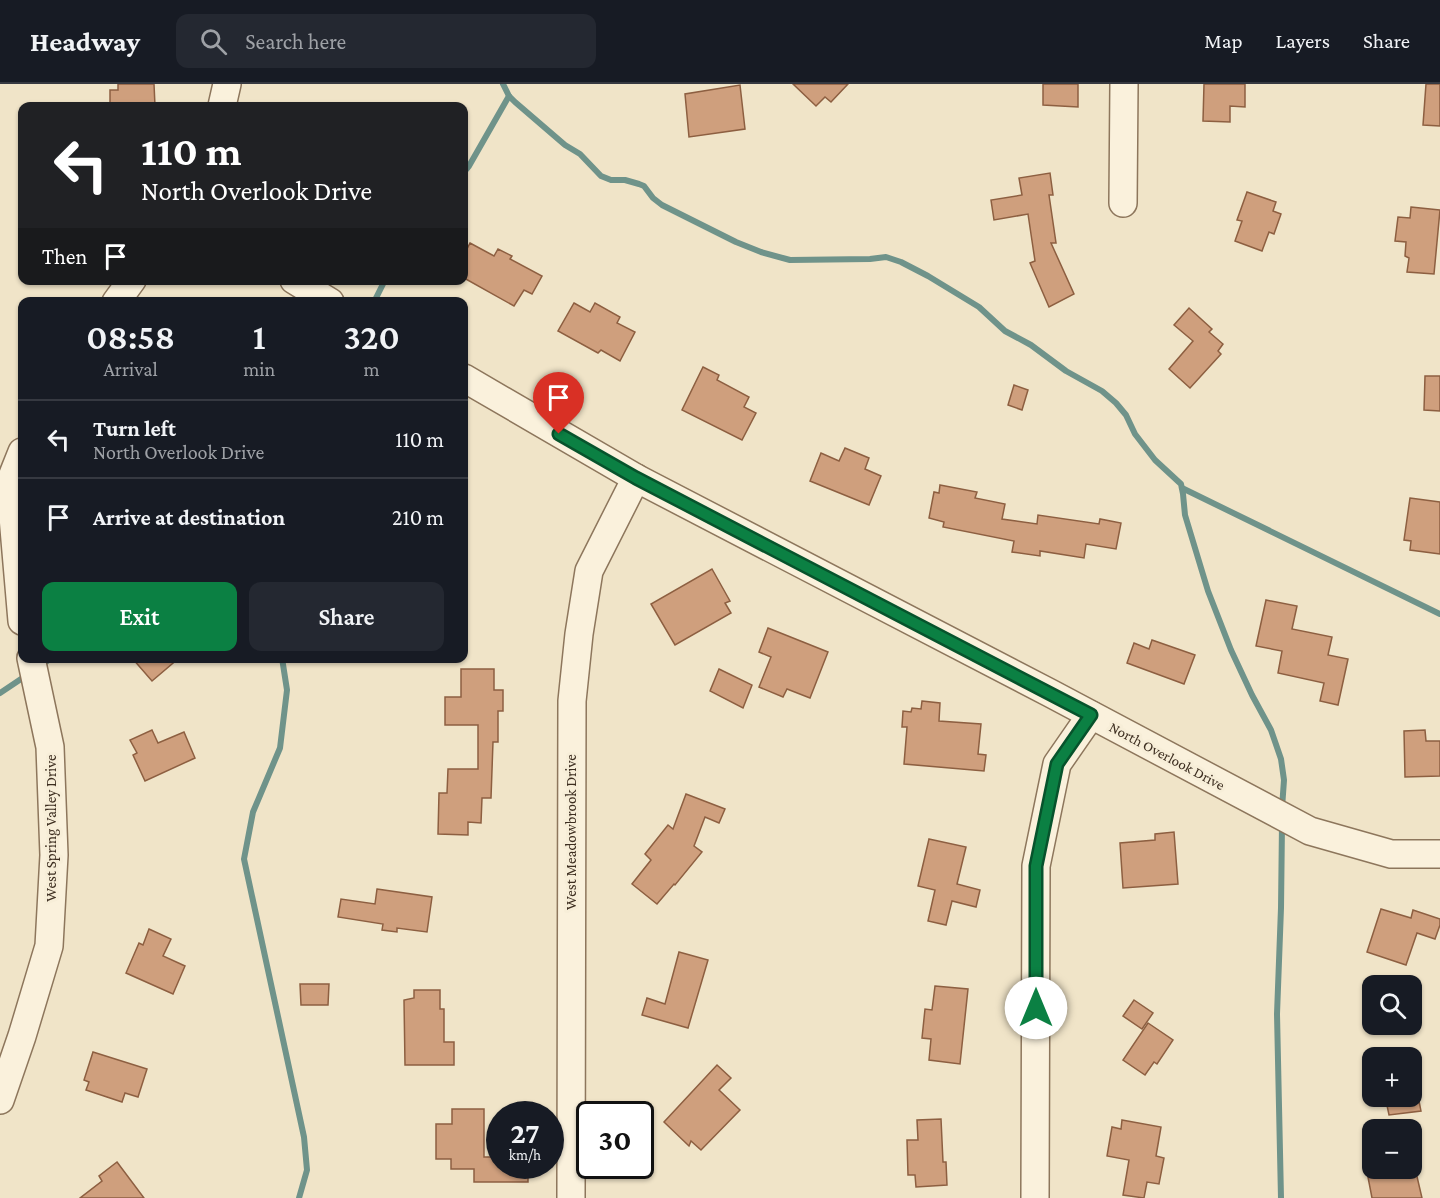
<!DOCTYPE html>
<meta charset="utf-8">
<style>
:root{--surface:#171b24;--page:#242831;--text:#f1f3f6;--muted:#9ea1a6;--line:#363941;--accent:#0b8043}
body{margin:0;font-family:"Crimson Pro",serif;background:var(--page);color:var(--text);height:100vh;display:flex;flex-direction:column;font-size:22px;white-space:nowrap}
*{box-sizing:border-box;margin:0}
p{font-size:20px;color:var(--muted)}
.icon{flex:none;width:33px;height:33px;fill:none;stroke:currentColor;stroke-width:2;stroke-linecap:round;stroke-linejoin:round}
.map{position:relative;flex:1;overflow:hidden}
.panel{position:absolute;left:18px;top:213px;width:450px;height:366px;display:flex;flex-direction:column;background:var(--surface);border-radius:12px;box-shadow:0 2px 4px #0004}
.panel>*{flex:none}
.banner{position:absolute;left:18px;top:18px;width:450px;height:183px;border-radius:12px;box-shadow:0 2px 4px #0004;background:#202124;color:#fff;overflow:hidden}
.tools{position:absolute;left:1362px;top:891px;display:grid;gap:12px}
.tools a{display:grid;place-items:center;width:60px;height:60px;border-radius:12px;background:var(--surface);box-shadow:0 2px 4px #0004;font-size:30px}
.speed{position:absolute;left:486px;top:1017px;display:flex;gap:12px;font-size:30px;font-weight:700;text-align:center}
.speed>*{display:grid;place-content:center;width:78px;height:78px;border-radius:50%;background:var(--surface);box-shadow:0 2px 4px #0004;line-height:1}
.speed small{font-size:15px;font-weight:400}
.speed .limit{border:3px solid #111;border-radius:9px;background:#fff;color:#111}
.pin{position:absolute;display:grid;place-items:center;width:51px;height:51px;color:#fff;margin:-62px -26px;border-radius:50% 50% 50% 0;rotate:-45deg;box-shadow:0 0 6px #0007}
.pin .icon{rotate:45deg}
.me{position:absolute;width:66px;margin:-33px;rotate:0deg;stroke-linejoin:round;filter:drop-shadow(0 0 4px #0008)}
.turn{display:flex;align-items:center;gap:21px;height:126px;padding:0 24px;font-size:27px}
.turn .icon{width:78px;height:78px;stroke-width:2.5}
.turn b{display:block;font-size:42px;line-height:51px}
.then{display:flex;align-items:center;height:57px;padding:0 24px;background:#0003;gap:12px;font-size:22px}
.eta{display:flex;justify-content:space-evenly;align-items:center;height:102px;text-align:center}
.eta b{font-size:36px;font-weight:600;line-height:42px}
.action{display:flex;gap:12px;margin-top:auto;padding:12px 24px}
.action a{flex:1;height:69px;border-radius:12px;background:var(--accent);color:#fff;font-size:24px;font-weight:600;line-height:69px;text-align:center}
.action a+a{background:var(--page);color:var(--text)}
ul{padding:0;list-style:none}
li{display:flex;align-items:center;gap:18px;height:78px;padding:0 24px;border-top:2px solid var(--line)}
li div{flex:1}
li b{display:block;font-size:22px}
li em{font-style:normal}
header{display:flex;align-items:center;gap:36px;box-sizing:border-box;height:84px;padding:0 30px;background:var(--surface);border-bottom:2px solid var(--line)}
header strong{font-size:28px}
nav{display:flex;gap:33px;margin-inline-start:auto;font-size:21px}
.search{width:420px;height:54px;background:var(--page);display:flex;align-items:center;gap:15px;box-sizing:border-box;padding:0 21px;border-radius:12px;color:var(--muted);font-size:22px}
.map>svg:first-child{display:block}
</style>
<header>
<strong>Headway</strong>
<div class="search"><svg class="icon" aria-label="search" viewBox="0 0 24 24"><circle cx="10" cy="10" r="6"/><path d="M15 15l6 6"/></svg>Search here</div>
<nav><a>Map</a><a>Layers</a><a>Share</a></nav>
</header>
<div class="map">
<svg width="1440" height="1114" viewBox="0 0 1440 1114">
<rect width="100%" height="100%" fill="#f0e4c8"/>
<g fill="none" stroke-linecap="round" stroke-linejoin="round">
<g stroke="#6f938a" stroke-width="6">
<path d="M503,0L509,12L515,18L565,61L580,70L601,92L611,96H625L639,100L644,102L653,114L662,121L736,158L761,168L790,176L870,175L886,173L901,178L928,192L979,223L1005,247L1031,261L1066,287L1102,307L1116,319L1126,331L1135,350L1155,376L1181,400L1183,410L1185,431L1208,507L1231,566L1252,611L1271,646L1281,675L1284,696L1282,724"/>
<path d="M464,88L469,82L509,12"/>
<path d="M374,218L385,196"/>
<path d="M1182,404L1440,530"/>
<path d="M282,574L287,606L280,664L253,728L244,775L304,1053L307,1086L299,1114"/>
<path d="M40,582L51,574"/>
<path d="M0,609L27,591"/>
<path d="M1281,1114L1277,930L1281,824L1282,740"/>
</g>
</g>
<g fill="#cf9f7d" stroke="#8d5f41" stroke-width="1.5">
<path d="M118,0H154L155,22H110V6H118Z"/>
<path d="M793,0H848L831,18L825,13L816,22Z"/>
<path d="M1043,0H1078V23L1043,21Z"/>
<path d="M1204,0H1245V23L1230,22V38L1203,37Z"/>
<path d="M1426,0H1440V42L1423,41Z"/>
<path d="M740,1L745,45L689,53L685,10Z"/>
<path d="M1050,89L1053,111H1049L1056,159H1051L1074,210L1049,223L1030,179L1035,177L1028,130L994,136L991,116L1022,111L1019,94Z"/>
<path d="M1247,108L1276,118L1273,127L1281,130L1274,150L1269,148L1262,167L1235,157L1242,137L1237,136Z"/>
<path d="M1411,123L1440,126L1434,190L1407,188L1409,174L1405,172L1406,158L1395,157L1398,133L1410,134Z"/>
<path d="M470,159L494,172L498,165L512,172L510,175L542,192L532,210L524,206L514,222L464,194V171Z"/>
<path d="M574,219L590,228L595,219L620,233L617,239L635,248L620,277L601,266L598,269L558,247Z"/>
<path d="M1189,224L1212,245L1209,248L1223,260L1218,267L1221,270L1190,304L1169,285L1193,257L1174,241Z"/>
<path d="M703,283L719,291L717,296L749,313L744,323L756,329L742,356L682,326Z"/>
<path d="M1425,292H1440V327L1424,326Z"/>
<path d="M1014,301L1028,306L1022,326L1008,321Z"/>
<path d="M845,364L869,374L865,385L881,392L869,421L810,397L821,369L839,377Z"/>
<path d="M940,401L977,408L975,414L1005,420L1002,435L1037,440L1038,431L1099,440L1100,435L1121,439L1116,465L1086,460L1084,474L1040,467V472L1012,468L1014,457L943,443L944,438L929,434L934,408L939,409Z"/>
<path d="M1410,414L1440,418V470L1410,466L1411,457L1404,456Z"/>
<path d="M712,485L730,517L725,519L731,529L675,561L651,520Z"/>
<path d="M1266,516L1297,522L1292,545L1332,553L1328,571L1348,575L1338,621L1320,617L1324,599L1278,589L1282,567L1256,562Z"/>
<path d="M768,544L828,568L810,614L787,605L783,613L759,603L771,573L759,568Z"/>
<path d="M1152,556L1195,571L1184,600L1127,579L1134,559L1149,565Z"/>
<path d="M132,574H179L152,597Z"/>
<path d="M461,585H494V606H503V627H498V658H493L491,714H482L481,739L468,738V751L438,750L439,709H447L448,685H478V641H445V613H461Z"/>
<path d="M719,585L752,601L743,624L710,607Z"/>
<path d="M922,617L940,619L939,637L981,640L978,670L986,671L984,687L904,680L907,643H902L903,627L911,628L912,624L921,625Z"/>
<path d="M152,646L158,659L184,648L195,674L145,697L133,671L137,669L130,656Z"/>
<path d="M1425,646L1426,657H1440V692L1405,693L1404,647Z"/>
<path d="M686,710L725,725L719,739L705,733L694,762L702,768L675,801L674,800L657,820L632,800L651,776L645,770L668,741L673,745Z"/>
<path d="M1174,748L1178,800L1123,804L1120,759L1155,756V750Z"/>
<path d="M929,755L966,763L957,800L980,806L976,823L952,817L946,841L928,837L935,806L918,802Z"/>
<path d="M377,805L432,813L427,848L397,844V848L382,846L383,840L338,833L341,815L375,820Z"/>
<path d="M1381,825L1411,834L1413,826L1440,835V841L1435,855L1417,849L1406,881L1367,868Z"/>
<path d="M149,845L171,855L163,872L185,882L173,910L126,889L139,859L143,861Z"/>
<path d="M679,868L708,876L688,944L642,931L647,914L665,920Z"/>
<path d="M300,900H329L328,921H301Z"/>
<path d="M935,902L968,905L960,980L929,976L931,955L922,954L925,925L932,926Z"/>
<path d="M414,906H440V925H444V958H454V981H405L404,916L414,914Z"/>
<path d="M1134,916L1153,929L1142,945L1123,932Z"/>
<path d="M1148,939L1173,956L1157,980L1154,978L1145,991L1123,976Z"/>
<path d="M93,968L147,985L138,1013L125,1009L122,1018L86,1006L89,998L84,996Z"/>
<path d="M717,981L731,994L719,1006L740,1026L701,1066L691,1057L689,1062L664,1038Z"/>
<path d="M1385,1012H1418L1421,1027L1389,1031Z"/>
<path d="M452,1025H484V1073H500V1082H528V1098H474V1085H451V1075H436V1040H452Z"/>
<path d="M941,1035L943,1078H946L947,1101L916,1103L915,1091H908L907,1056H918L917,1036Z"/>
<path d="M1122,1036L1161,1043L1156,1072L1164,1074L1159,1100L1147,1098L1144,1114L1123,1111L1129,1076L1107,1072L1112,1043L1121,1045Z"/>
<path d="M117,1078L144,1114H80L102,1097L99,1092Z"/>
<path d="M1381,1084H1415L1422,1114H1372L1367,1088Z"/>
</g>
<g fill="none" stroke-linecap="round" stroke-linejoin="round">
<defs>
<g id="minor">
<path d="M222,22L227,0"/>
<path d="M1123,119L1124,0"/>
<path d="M294,196L330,218"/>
<path d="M116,218L132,196"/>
<path d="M464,294L636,394L1050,609L1310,747L1391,770H1440"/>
<path d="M22,368L10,398L22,537"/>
<path d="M0,1016L22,952L49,862L54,771L50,663L31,574"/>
<path d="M571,1114L572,617L579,550L589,487L636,394"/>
<path d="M1035,1114L1036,782L1057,680L1091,631"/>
</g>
</defs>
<use href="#minor" stroke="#8d765c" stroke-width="30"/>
<use href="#minor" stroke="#faf1dc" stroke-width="27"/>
</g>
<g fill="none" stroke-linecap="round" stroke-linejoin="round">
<defs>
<path id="route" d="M559,350L636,394L1091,631L1057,680L1036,782V924"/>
</defs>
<use href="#route" stroke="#07532c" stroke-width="15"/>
<use href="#route" stroke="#0b8043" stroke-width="10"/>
</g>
<g text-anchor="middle" stroke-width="6" stroke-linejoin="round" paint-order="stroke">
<g font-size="15" fill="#3d2e20" stroke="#f7eed8">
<text transform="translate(1167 672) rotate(28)" y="5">North Overlook Drive</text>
<text transform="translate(51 744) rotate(-90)" y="5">West Spring Valley Drive</text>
<text transform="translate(571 748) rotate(-90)" y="5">West Meadowbrook Drive</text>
</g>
</g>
</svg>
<div class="tools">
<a><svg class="icon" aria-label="search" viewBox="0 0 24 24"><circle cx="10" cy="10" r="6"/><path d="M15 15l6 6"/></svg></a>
<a>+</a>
<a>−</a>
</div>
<div class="speed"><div>27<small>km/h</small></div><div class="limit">30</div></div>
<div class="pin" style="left:559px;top:350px;background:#d93025"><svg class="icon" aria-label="arrive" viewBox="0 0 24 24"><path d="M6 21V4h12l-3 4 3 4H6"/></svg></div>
<svg class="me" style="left:1036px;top:924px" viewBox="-20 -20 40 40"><circle r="19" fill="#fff"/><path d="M0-13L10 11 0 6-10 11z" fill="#0b8043"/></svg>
<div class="banner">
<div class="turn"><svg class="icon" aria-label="left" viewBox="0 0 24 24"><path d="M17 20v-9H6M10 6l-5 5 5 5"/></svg><div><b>110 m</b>North Overlook Drive</div></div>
<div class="then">Then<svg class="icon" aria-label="arrive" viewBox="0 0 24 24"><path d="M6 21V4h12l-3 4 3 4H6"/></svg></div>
</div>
<section class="panel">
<div class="eta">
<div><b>08:58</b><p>Arrival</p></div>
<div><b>1</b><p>min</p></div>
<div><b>320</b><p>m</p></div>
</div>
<ul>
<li><svg class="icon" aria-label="left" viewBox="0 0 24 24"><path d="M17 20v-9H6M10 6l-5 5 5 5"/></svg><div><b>Turn left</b><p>North Overlook Drive</p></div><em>110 m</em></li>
<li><svg class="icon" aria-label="arrive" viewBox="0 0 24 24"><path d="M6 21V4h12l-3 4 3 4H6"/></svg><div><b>Arrive at destination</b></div><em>210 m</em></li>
</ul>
<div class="action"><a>Exit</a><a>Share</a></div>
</section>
</div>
